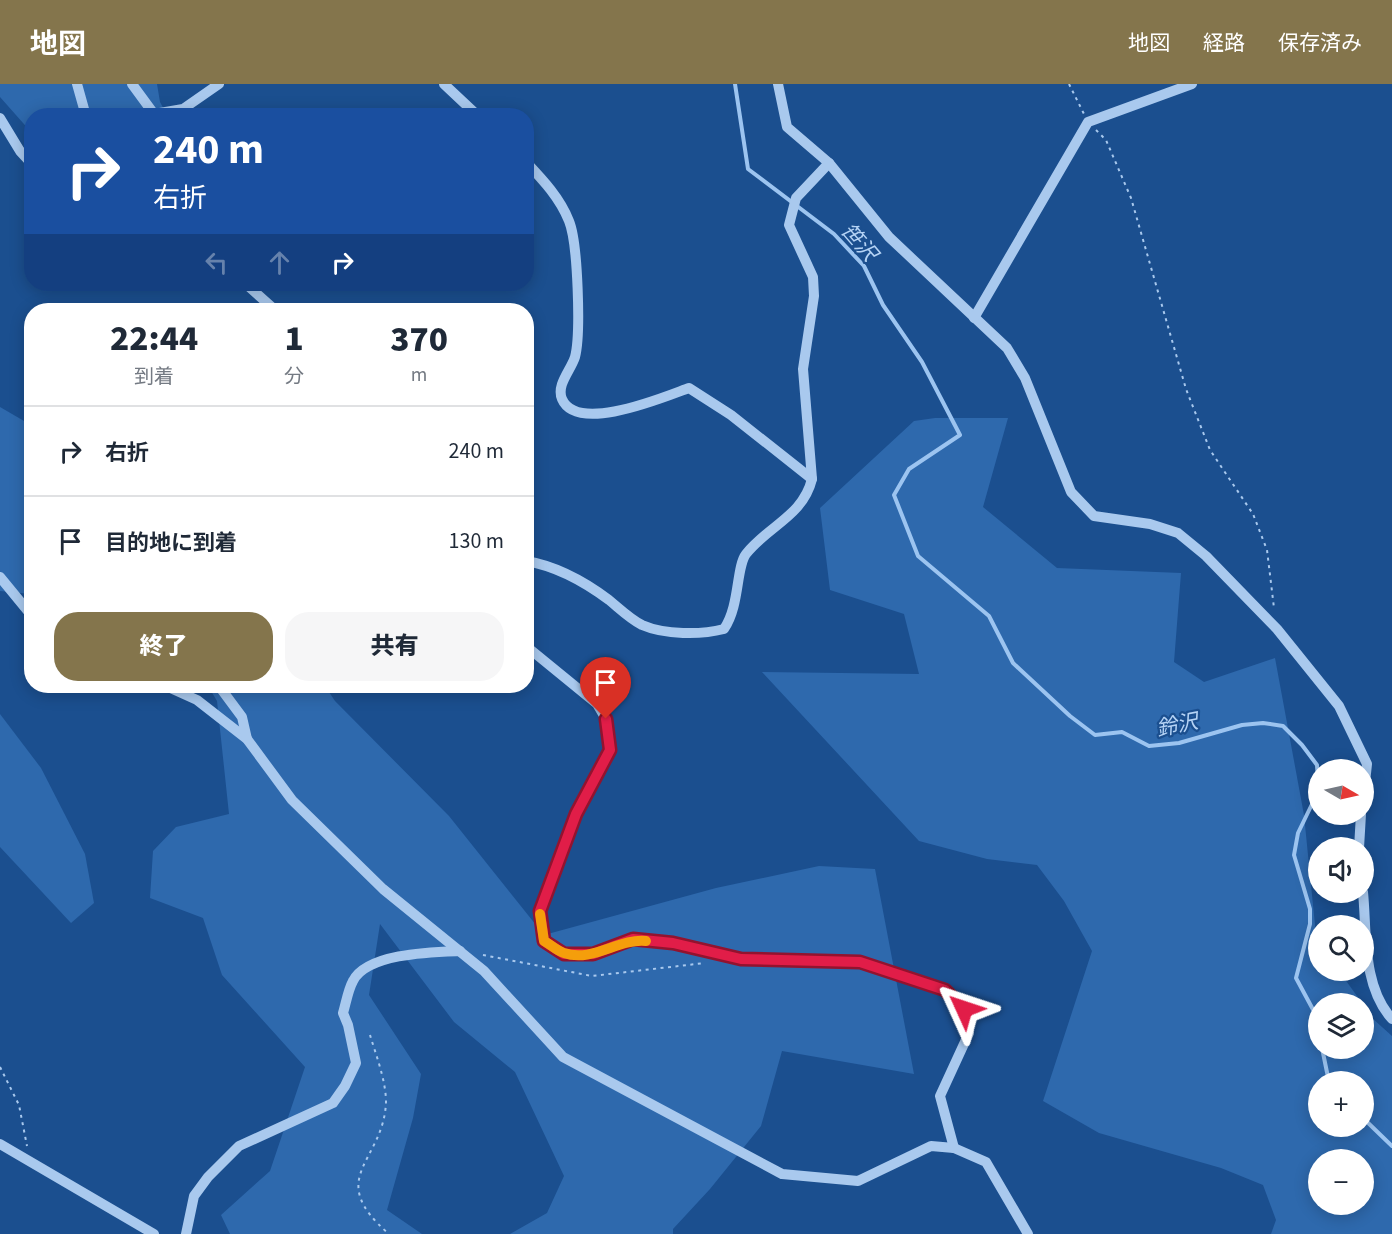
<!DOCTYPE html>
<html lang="ja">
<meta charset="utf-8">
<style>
:root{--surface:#fff;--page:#f6f6f7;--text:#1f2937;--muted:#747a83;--line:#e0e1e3;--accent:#84754c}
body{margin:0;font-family:"Source Sans 3","Noto Sans JP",sans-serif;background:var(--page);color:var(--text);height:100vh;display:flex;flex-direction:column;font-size:22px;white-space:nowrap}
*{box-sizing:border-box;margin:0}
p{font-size:20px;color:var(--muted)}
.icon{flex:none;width:33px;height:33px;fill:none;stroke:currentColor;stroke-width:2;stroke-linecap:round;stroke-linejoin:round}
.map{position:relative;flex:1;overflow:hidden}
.panel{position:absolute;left:24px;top:219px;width:510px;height:390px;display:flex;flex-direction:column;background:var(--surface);border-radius:24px;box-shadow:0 3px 15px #0003}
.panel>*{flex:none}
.guide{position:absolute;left:24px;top:24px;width:510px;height:183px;border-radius:24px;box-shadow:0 3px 15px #0003;background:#1a4fa0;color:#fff;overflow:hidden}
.needle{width:39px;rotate:99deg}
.fabs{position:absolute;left:1308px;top:675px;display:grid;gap:12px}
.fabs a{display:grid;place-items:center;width:66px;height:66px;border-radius:50%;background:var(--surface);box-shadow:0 3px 15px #0003;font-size:30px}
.pin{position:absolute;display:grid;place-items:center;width:51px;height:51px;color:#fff;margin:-62px -26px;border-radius:50% 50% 50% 0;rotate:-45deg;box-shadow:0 0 6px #0007}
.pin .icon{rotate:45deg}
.me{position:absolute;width:66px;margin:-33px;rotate:312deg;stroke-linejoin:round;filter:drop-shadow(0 0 4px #0008)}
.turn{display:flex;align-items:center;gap:21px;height:126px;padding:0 30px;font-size:27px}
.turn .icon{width:78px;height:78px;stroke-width:2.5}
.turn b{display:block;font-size:42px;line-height:51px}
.lanes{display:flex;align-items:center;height:57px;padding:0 30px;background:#0003;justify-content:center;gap:30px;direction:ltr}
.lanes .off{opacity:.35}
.eta{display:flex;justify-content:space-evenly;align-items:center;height:102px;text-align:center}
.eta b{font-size:36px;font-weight:800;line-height:42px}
.primary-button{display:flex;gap:12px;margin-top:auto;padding:12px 30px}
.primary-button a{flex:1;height:69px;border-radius:24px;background:var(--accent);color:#fff;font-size:24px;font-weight:800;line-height:69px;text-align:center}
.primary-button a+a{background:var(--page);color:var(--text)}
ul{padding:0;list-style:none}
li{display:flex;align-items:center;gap:18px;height:90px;padding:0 30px;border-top:2px solid var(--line)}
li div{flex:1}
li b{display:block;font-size:22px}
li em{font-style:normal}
header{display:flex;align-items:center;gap:36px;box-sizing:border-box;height:84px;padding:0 30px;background:var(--accent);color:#fff}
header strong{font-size:28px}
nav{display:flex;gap:33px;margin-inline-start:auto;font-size:21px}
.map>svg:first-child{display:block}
</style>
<header>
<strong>地図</strong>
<nav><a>地図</a><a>経路</a><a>保存済み</a></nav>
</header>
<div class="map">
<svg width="1392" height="1150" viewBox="0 0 1392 1150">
<rect width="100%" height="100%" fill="#1b4f8f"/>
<g fill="#2e69ad" fill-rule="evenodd">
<path d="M0,0H157L160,18L167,31L32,32L31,48L0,13Z"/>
<path d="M0,323L31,341V510L0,507Z"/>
<path d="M935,334H1008L983,423L1057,484L1181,489L1174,578L1204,598L1275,574L1304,731L1316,851L1318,855V886L1339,887L1362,919L1318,920V964H1364V922L1372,934L1392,952V1150H1271L1276,1136L1263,1101L1221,1084L1099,1049L1043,1017L1092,867L1064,817L1037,781L987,775L919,757L762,588L919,590L904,530L830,506L820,424L914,337ZM1318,998H1364V1042H1318ZM1318,1076H1364V1120H1318Z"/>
<path d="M208,602H325L335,617L449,732L544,851L716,804L819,782L875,785L914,990L782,967L761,1042L710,1105L673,1145V1150H510L547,1129L564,1092L515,988L454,938L380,840L369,911L421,990L413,1034L387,1126L422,1150H230L221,1131L270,1087L305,983L222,891L203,834L150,814L153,767L176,743L229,730L217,617Z"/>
<path d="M0,630L41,684L85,770L94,819L71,839L0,763Z"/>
</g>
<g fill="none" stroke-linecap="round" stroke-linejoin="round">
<g stroke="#9cc4f0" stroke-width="4">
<path d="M735,0L748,85L834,150L864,182L883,221L922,278L960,351L909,385L894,411L918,472L989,532L1013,579L1070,632L1095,651L1122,648L1149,662L1179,659L1242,641L1263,639L1283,642L1302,661L1317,681L1318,696L1315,714L1298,749L1294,771L1310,825V840L1296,894L1317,933L1318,941"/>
<path d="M1322,964L1329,998"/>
<path d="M1364,1035L1392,1062"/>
</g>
<g stroke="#a9c9ee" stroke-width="2" stroke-dasharray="3 4.5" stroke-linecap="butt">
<path d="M1069,0L1084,30"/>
<path d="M1096,46L1106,56L1131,114L1186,305L1210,366L1253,430L1267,466L1274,524"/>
<path d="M483,871L592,892L705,879"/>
<path d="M370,951C376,971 386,997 386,1018C384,1078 323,1093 389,1150"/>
<path d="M0,983L19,1021L27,1062"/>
</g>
<g stroke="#a9c9ee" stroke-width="10">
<path d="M77,0L86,32"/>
<path d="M132,0L154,30L183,25L219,0"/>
<path d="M444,0L478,32"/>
<path d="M778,0L787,43L829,79L889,153L1007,264L1025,294L1071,408L1094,432L1150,440L1178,449L1206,472L1277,545L1339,622L1367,680L1364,708"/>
<path d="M0,34L20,67L32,80"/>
<path d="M526,78C543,96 560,114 569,137C578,159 581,250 575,273C571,286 556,301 562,315C577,350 664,313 689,304L731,331L812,395"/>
<path d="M246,200L275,226"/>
<path d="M974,234L1088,38L1192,0"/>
<path d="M526,477C556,482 585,498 609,516C620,525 630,535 642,541C665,551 701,551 724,545C740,522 736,483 746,470C768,442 803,432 812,395L803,285L814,212L813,193L789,141L796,114L829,79"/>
<path d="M0,493L32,532"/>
<path d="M526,562L597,620L606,635L610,666L576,730L540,827L544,857L564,870H593L633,856L673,859L741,875L860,878L945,906L964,925L969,949L940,1012L954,1064"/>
<path d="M166,602L197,616L247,655L292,716L383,805L484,887L563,973L782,1090L858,1097L931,1062L954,1064L986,1078L1028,1150"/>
<path d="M219,602L242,633L247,655"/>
<path d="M1359,764L1361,730"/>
<path d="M1363,808C1367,849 1362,902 1392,935"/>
<path d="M0,1060L154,1150"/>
<path d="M186,1150L194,1112L208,1093L239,1062L333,1019L345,1002L356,979L348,941L343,929C346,919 348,906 353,897C367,869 433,868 460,867"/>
</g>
</g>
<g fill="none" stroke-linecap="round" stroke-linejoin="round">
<defs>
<path id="route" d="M606,635L610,666L576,730L540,827L544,857L564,870H593L633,855L673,859L741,875L860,878L945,906L964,925"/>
</defs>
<use href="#route" stroke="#92132f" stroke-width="15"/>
<use href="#route" stroke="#e11d48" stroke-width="10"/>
<path stroke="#f59e0b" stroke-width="10" d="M540,830L544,857C550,860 557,867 564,869C592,879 619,854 646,857"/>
</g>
<g text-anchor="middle" stroke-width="4.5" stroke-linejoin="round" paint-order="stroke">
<g font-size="21" font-style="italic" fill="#b5d3f5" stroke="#1b4f8f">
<text transform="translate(859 158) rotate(49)" y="7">笹沢</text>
<text transform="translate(1177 641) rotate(-11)" y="7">鈴沢</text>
</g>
</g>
</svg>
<div class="fabs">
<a><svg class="needle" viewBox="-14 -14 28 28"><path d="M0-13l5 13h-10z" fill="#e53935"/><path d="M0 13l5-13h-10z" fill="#747a83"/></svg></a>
<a><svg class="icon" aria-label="sound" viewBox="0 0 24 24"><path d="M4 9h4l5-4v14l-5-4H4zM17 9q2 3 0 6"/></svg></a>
<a><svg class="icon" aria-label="search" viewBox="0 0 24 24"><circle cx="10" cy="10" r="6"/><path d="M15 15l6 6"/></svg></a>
<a><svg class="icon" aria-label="layers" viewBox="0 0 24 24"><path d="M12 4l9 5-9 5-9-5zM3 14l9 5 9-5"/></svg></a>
<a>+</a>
<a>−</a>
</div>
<div class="pin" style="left:606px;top:635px;background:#d93025"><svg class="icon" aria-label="arrive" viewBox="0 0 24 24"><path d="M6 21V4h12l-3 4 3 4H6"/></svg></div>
<svg class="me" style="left:964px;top:925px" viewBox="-20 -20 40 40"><path d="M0-17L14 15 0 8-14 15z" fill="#e11d48" stroke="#fff" stroke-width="4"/></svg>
<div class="guide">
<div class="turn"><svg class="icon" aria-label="right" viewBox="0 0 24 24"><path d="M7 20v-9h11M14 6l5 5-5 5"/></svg><div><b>240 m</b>右折</div></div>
<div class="lanes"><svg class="icon off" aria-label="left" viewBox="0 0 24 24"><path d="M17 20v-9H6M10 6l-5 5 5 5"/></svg><svg class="icon off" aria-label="ahead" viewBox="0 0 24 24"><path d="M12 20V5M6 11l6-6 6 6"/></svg><svg class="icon" aria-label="right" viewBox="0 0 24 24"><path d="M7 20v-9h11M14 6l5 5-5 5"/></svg></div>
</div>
<section class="panel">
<div class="eta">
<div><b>22:44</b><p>到着</p></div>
<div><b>1</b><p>分</p></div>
<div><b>370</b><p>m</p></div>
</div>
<ul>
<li><svg class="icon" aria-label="right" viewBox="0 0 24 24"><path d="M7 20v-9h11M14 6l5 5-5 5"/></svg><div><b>右折</b></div><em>240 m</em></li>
<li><svg class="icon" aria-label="arrive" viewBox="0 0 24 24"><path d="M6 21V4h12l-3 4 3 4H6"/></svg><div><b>目的地に到着</b></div><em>130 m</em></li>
</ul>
<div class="primary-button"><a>終了</a><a>共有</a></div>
</section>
</div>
